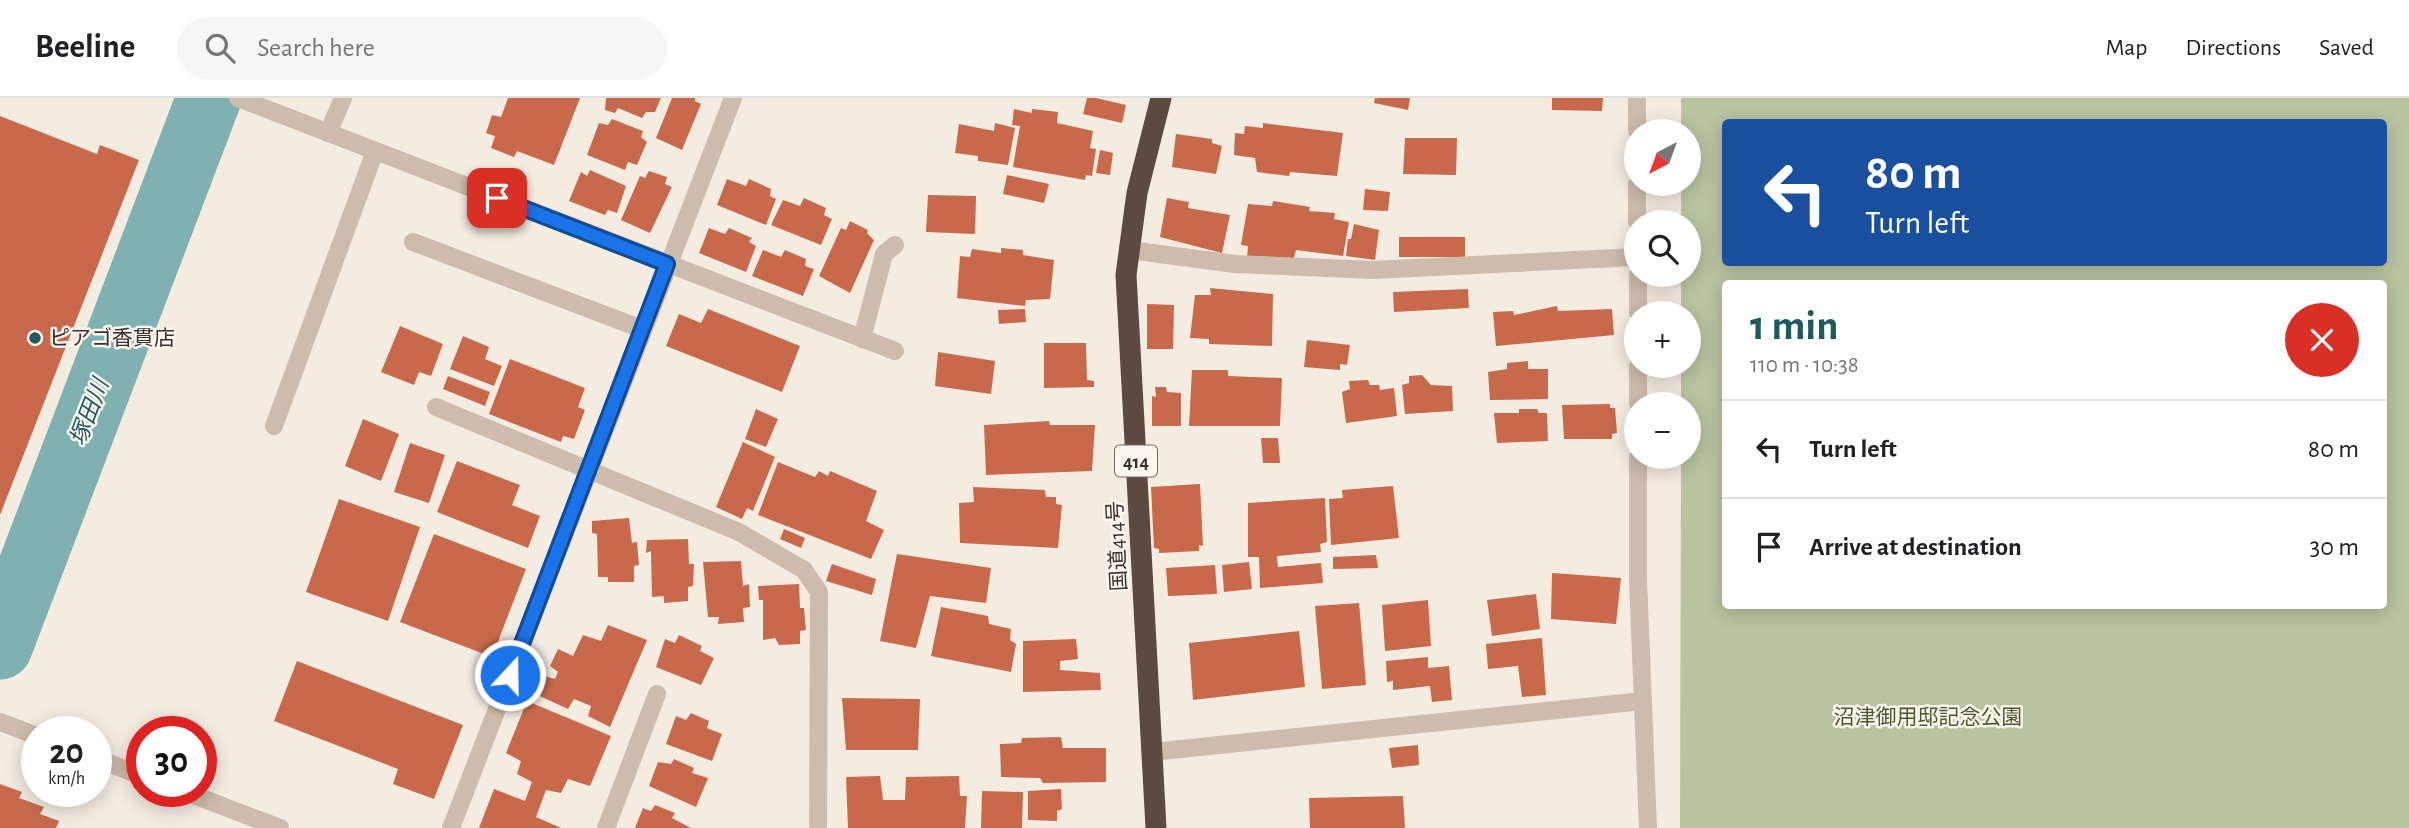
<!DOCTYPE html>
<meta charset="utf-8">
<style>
:root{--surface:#fff;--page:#f6f6f6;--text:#202124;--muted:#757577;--line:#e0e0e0;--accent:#1f5a5e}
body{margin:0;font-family:"Alegreya Sans","Noto Sans JP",sans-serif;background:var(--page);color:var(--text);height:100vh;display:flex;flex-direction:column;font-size:26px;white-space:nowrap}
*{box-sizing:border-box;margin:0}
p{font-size:23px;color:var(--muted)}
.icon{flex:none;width:38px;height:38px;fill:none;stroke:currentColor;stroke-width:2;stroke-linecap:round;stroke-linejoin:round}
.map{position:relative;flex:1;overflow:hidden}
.drawer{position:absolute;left:1722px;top:182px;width:665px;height:329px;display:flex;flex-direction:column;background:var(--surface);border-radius:7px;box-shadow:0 4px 18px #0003}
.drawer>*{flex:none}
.top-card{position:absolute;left:1722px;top:21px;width:665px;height:147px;border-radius:7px;box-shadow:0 4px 18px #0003;background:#1a4fa0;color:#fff;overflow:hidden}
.needle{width:46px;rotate:221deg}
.fabs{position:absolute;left:1624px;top:21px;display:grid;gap:14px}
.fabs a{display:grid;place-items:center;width:77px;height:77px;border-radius:50%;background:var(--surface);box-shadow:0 4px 18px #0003;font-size:35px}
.speed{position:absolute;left:21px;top:618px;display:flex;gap:14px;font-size:35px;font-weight:700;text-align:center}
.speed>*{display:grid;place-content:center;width:91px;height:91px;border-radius:50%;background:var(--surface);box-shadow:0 4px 18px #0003;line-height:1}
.speed small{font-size:18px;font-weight:400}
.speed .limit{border:10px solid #d22;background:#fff;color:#111}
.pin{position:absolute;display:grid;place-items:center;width:60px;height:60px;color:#fff;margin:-30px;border-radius:14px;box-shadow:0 4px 10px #0006}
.me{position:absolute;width:77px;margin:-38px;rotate:21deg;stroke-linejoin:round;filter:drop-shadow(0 0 5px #0008)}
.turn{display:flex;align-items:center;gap:24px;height:147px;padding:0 28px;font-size:32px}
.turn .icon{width:91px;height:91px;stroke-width:2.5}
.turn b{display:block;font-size:49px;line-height:60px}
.round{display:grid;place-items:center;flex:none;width:74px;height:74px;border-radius:37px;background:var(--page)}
.headline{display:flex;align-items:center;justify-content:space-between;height:119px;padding:0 28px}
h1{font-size:42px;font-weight:700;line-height:52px;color:var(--accent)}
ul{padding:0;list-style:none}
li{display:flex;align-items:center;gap:21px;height:98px;padding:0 28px;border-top:2px solid var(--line)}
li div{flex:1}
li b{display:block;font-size:26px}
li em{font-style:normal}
header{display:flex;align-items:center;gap:42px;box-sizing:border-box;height:98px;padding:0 35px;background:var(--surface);border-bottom:2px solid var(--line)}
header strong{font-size:33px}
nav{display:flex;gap:38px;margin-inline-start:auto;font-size:24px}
.search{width:490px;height:63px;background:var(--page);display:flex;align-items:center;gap:18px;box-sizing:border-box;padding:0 24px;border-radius:38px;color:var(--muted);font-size:26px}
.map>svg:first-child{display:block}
</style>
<header>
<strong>Beeline</strong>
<div class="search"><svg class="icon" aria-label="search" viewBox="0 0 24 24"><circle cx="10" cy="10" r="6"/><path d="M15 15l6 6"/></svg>Search here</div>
<nav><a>Map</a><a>Directions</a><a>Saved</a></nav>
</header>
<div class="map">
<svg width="2409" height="730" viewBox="0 0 2409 730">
<rect width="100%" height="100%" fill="#f4ebe1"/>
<path fill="#b8c4a0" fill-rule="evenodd" d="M1681,0H2409V730H1680L1681,359H1689V306H1681V268H1689V215H1681V177H1689V124H1681V86H1689V33H1681ZM1726,24H2384V164H1726ZM1726,186H2384V508H1726Z"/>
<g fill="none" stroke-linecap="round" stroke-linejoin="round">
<path stroke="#7fb0b2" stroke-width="65" d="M0,549L209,0"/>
</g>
<g fill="#c8694b">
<path d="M508,0H580L554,67L517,53L514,59L491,50L495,38L486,35L492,17L501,19Z"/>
<path d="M606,0H661L655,14H646L642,20L618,10L615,15L605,12Z"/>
<path d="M672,0H695V3L701,6L682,52L656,40Z"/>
<path d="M1087,0H1096L1126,7L1122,25L1083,16Z"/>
<path d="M1375,0H1410L1408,12L1374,5Z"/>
<path d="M1552,0H1603L1602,13L1552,12Z"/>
<path d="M1014,11L1032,15V11L1058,14L1057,25L1093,33L1090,50L1096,51L1092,78L1086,77L1085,82L1013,69L1020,28L1012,27Z"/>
<path d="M0,18L97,56L100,47L139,62L0,417Z"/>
<path d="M612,21L643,33L641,39L647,44L637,67L628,64L625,72L587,57L599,25L608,27Z"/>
<path d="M995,25L1015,30L1008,67L978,63V58L955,55L959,26L994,33Z"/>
<path d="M1263,25L1343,35L1337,78L1290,74L1289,78L1257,74L1255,60L1234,57L1235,35L1244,36L1245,28L1263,30Z"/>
<path d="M1176,36L1212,41V45L1222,48L1216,76L1172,69Z"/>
<path d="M1405,40H1457L1456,77L1403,76Z"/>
<path d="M1100,52L1113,55L1110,77L1096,75Z"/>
<path d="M590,72L626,88L617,115L608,112L605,117L569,103L581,74L587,78Z"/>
<path d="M649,73L667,79L665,86L672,89L650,135L621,122L640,78L645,80Z"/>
<path d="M1007,77L1049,86L1044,105L1003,96Z"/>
<path d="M727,81L746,88L749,81L771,91L770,98L776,101L766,127L717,107Z"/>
<path d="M1365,91L1390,94L1388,113L1363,112Z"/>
<path d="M928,97L976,98L975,136L926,134Z"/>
<path d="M804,100L826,110L824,117L832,121L821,147L771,127L783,102L800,108Z"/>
<path d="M1167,100L1189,104L1188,110L1230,117L1222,155L1160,139Z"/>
<path d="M1273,103L1310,109L1309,113L1335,115L1334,121L1349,124L1343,158L1296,152L1293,163L1247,160L1248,148L1241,147L1248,106L1272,108Z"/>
<path d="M850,123L868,132L867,135L874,142L850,195L819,178L841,130L846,132Z"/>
<path d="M1354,126L1379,132L1375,162L1346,158L1348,141H1351Z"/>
<path d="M709,130L725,136L729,130L752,140L749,144L756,148L746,174L699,155Z"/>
<rect x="1399" y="139" width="66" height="20"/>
<path d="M1001,150L1023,152V157L1054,162L1050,201L1026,202L1025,208L957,200L960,158L970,159L972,151L1001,155Z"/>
<path d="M763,152L781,159L785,152L806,161L805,168L814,171L803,198L752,178Z"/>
<path d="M1210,190L1273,196L1272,248L1209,246V241L1190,240L1195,197H1211Z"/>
<path d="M1468,191L1469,210L1394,214L1393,194Z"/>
<path d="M1147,206L1174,207L1173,251H1147Z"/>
<path d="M1557,208L1558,213L1612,211L1614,237L1496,248L1493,214L1513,213L1514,217Z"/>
<path d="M708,211L800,248L782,294L666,248L679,216L701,225Z"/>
<path d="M1025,211L1026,224L999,226L998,212Z"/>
<path d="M400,228L443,246L431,278L419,274L414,287L381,274Z"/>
<path d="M463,238L489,249L485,261L502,268L494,288L450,271Z"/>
<path d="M1307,242L1350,247L1347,267L1340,266V272L1304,269Z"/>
<path d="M1044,245H1086L1087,282L1094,283V289L1044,290Z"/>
<path d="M938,254L995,263L991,296L935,288Z"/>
<path d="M510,261L585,290L578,309L585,312L574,341L563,338L561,344L489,316Z"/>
<path d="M1528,263V271H1548V301L1490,302L1488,274L1507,271V265Z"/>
<path d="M1192,272H1228V278L1282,280L1280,328H1189Z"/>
<path d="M1422,277L1431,287L1452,288L1453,313L1405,316L1402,287L1409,285V278Z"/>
<path d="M448,278L490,294L485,308L443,291Z"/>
<path d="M1368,282L1370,287H1379L1380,292L1394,290L1397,318L1346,325L1342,294L1350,291L1349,283Z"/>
<path d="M1155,289H1166L1167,294L1181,295V328H1152V298L1156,299Z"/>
<path d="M1610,306V310H1615L1617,335L1612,336V341H1564L1562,307Z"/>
<path d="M756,311L778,321L766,349L745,341Z"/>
<path d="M1519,311H1537L1539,315H1547L1548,343L1497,345L1494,315H1519Z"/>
<path d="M363,321L399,336L381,383L345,368Z"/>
<path d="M1049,323L1050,327H1095L1092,373L986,377L984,327Z"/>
<path d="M1261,340H1278L1280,365H1263Z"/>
<path d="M743,344L775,359L753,413L747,410L742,421L716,409Z"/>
<path d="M410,345L445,357L429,405L394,394Z"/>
<path d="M457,363L520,387L512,407L540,418L528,450L437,414Z"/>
<path d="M778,364L815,379L819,373L828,378L830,373L877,393L866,423L884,432L871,461L758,417Z"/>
<path d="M1200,386L1203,448L1199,447V453L1159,455V451L1154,450L1151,389Z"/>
<path d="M1393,388L1399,440L1331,447L1329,401L1343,400L1342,392Z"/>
<path d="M973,389L1045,392L1046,399H1056V406L1062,407L1058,450L960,445L959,405L974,404Z"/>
<path d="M1325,400L1327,444L1320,446L1321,454L1277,458L1278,469L1321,465L1323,485L1260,490L1259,459H1248V405Z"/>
<path d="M339,401L420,429L388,523L306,494Z"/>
<path d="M629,420L632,445L637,444L639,467L634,468V484H608V479H598L597,436L592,435V423Z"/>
<path d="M784,431L805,440L801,450L780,441Z"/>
<path d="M434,436L526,471L492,559L400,524Z"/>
<path d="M688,441L689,466H694L693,488L688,489V503L664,505V498L652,499L651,453L646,455L647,442Z"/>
<path d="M897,456L991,470L986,505L930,498L916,550L880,543Z"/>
<path d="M1376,457L1378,470L1333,471V459Z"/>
<path d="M741,463L743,488L749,486L750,509L743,510L744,524L718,526L719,519H708L703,464Z"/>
<path d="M1249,464L1252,491L1224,494L1222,467Z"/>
<path d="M832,466L876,481L872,497L826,483Z"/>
<path d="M1215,467L1217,496L1168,498L1166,470Z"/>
<path d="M1552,475L1621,480L1616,526L1551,521Z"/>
<path d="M799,486L800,510H804L806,532L800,533V546L779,547L775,540L763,542V502H759L758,488Z"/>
<path d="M1536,496L1540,531L1492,538L1487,502Z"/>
<path d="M1428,502L1431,548L1385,553L1382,507Z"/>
<path d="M1359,505L1366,587L1322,591L1315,508Z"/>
<path d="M941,509L988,518L989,526L1011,531L1010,542L1016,546L1011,574L931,558Z"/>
<path d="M608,527L647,542L610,629L588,618L591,608L574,601L568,611L531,594L538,576L555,581L558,574L550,568L558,551L573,558L583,537L601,543Z"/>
<path d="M1299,533L1305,589L1193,602L1189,545Z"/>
<path d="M679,537L702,548L700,553L714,560L701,587L656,569L665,541L675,545Z"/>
<path d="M1542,540L1546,597L1522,599L1518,568L1488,571L1486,546Z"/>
<path d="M1076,541L1078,561L1060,563V572L1100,575L1101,592L1023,594V543Z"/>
<path d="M1428,559V570L1449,568L1452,602L1432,604L1430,588L1393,592V583L1387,584L1386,563Z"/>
<path d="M297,563L463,627L434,701L393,686L398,671L274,623Z"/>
<path d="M842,600L920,601L918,652H846Z"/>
<path d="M527,603L611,638L590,688L568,681L561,695L546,692L536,719L561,730H479L494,691L525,703L532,684L517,676L521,663L506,655Z"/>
<path d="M691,615L709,623L707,630L722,636L712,663L666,646L676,618L686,622Z"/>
<path d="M1061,639L1063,650H1106V684L1043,685L1040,680L1001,679L1000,646L1021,645L1022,640Z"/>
<path d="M1418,647L1419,667L1392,670L1389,650Z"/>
<path d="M674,661L694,670L692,675L708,680L696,709L649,688L658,664L671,666Z"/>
<path d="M880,678L883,702H905L906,679L959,678L960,698H967L965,730H848L846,679Z"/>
<path d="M0,686L22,694L19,700L44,709L40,716L59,723L56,730H0Z"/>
<path d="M1061,691L1062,711L1057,713V723L1028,722V693Z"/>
<path d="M982,693L1023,694L1022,730H981Z"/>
<path d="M1403,698L1405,730H1310L1309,700Z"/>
<path d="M655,707L675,715L672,720L691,730H635L643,710L651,713Z"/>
</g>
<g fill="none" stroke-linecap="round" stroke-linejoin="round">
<g stroke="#cdbbac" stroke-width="18">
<path d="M238,0L895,253"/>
<path d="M1637,0V33"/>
<path d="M328,35L343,0"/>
<path d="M1637,86V124"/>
<path d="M413,144L642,231"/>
<path d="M1129,152L1235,166L1373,172L1636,159"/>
<path d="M1638,177V215"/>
<path d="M862,241L884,156L895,147"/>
<path d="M1638,268V306"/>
<path d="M436,309L739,434L804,472L819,494L818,728"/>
<path d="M274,328L375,53"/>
<path d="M1638,359V482L1648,730"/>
<path d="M0,624L37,638"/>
<path d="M1152,654L1643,603"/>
<path d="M96,660L142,678"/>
<path d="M183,693L280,730"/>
<path d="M451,730L733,0"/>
<path d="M606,730L657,596"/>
</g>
<path stroke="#5c4a42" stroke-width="21" d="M1156,730L1126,177L1137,95L1161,0"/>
</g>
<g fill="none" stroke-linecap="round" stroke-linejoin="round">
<defs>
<path id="route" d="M497,100L667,166L510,577"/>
</defs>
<use href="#route" stroke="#114b97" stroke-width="18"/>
<use href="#route" stroke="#1a73e8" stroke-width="12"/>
</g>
<circle fill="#1f5a5e" stroke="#fbf5ee" stroke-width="2.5" cx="35" cy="240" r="7"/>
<g text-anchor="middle" stroke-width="5" stroke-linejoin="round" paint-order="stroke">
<rect fill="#fbf5ee" stroke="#756b66" stroke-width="2" x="1115" y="347.5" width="42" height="31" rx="5"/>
<g font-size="19" font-weight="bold" fill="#3b302b">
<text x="1136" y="370">414</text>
</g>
<g font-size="21" fill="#3b302b" stroke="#fbf5ee" text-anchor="start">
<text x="49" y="247">ピアゴ香貫店</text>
</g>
<g font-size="21" fill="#3b302b" stroke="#fbf5ee">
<text transform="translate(1117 448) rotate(-93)" y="7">国道414号</text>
</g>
<g font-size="21" fill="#4a5a2e" stroke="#fbf5ee">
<text x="1928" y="626">沼津御用邸記念公園</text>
</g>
<g font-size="23" font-style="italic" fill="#1f5a5e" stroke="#fbf5ee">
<text transform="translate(89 314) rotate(-69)" y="8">塚田川</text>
</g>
</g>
</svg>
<div class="fabs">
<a><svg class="needle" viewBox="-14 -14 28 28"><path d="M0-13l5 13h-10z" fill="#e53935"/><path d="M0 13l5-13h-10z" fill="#757577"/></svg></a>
<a><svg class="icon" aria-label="search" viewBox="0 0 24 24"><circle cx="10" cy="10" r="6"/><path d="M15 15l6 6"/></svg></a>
<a>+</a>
<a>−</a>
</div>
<div class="speed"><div>20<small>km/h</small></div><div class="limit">30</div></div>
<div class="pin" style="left:497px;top:100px;background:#d93025"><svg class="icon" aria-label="arrive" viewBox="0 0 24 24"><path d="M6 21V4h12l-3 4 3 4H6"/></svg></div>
<svg class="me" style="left:510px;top:577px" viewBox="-20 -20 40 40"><circle r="17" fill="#1a73e8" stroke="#fff" stroke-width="3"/><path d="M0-11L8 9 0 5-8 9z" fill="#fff"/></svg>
<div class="top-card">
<div class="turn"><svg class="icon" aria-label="left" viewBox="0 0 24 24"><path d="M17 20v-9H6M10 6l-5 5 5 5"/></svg><div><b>80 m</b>Turn left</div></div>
</div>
<section class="drawer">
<div class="headline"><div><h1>1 min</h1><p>110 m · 10:38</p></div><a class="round" style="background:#d93025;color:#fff"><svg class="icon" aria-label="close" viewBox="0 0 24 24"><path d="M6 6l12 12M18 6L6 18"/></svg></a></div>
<ul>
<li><svg class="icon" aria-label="left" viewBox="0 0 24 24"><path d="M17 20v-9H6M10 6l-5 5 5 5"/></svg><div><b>Turn left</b></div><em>80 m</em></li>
<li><svg class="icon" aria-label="arrive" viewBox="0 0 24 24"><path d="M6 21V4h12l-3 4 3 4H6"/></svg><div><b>Arrive at destination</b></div><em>30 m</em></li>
</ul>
</section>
</div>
